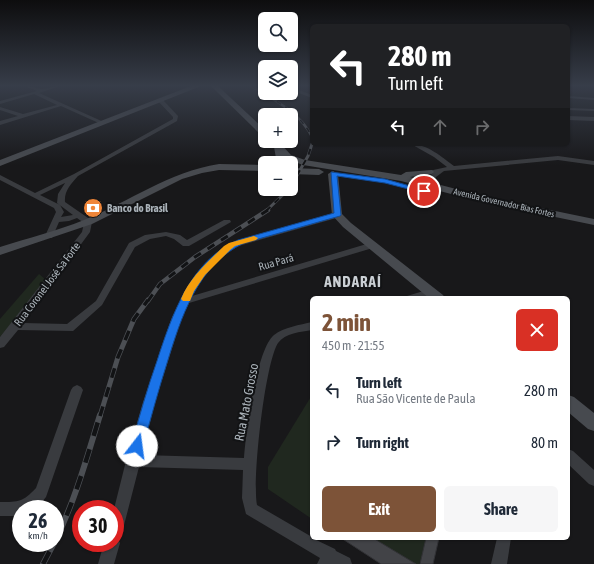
<!DOCTYPE html>
<meta charset="utf-8">
<style>
:root{--surface:#fff;--page:#f6f6f7;--text:#1f2937;--muted:#747a83;--accent:#7d5338}
body{margin:0;font-family:"Asap Condensed",sans-serif;background:var(--page);color:var(--text);height:100vh;display:flex;flex-direction:column;font-size:15px;white-space:nowrap}
*{box-sizing:border-box;margin:0}
p{font-size:13px;color:var(--muted)}
.icon{flex:none;width:22px;height:22px;fill:none;stroke:currentColor;stroke-width:2;stroke-linecap:round;stroke-linejoin:round}
.map{position:relative;flex:1;overflow:hidden}
.sheet{position:absolute;left:310px;top:296px;width:260px;height:244px;display:flex;flex-direction:column;background:var(--surface);border-radius:6px;box-shadow:0 1px 3px #0004}
.sheet>*{flex:none}
.guide{position:absolute;left:310px;top:24px;width:260px;height:122px;border-radius:6px;box-shadow:0 1px 3px #0004;background:#202124;color:#fff;overflow:hidden}
.fabs{position:absolute;left:258px;top:12px;display:grid;gap:8px}
.fabs a{display:grid;place-items:center;width:40px;height:40px;border-radius:6px;background:var(--surface);box-shadow:0 1px 3px #0004;font-size:20px}
.speed{position:absolute;left:12px;top:500px;display:flex;gap:8px;font-size:20px;font-weight:700;text-align:center}
.speed>*{display:grid;place-content:center;width:52px;height:52px;border-radius:50%;background:var(--surface);box-shadow:0 1px 3px #0004;line-height:1}
.speed small{font-size:10px;font-weight:400}
.speed .limit{border:6px solid #d22;background:#fff;color:#111}
.pin{position:absolute;display:grid;place-items:center;width:34px;height:34px;color:#fff;margin:-17px;border:2px solid #fff;border-radius:50%;box-shadow:0 1px 4px #0007}
.me{position:absolute;width:44px;margin:-22px;rotate:15deg;stroke-linejoin:round;filter:drop-shadow(0 0 3px #0008)}
.turn{display:flex;align-items:center;gap:14px;height:84px;padding:0 12px;font-size:18px}
.turn .icon{width:52px;height:52px;stroke-width:2.5}
.turn b{display:block;font-size:28px;line-height:34px}
.lanes{display:flex;align-items:center;height:38px;padding:0 12px;background:#0003;justify-content:center;gap:20px;direction:ltr}
.lanes .off{opacity:.35}
.round{display:grid;place-items:center;flex:none;width:42px;height:42px;border-radius:6px;background:var(--page)}
.summary{display:flex;align-items:center;justify-content:space-between;height:68px;padding:0 12px}
h1{font-size:24px;font-weight:700;line-height:30px;color:var(--accent)}
.action{display:flex;gap:8px;margin-top:auto;padding:8px 12px}
.action a{flex:1;height:46px;border-radius:6px;background:var(--accent);color:#fff;font-size:16px;font-weight:700;line-height:46px;text-align:center}
.action a+a{background:var(--page);color:var(--text)}
ul{padding:0;list-style:none}
li{display:flex;align-items:center;gap:12px;height:52px;padding:0 12px}
li div{flex:1}
li b{display:block;font-size:15px}
li em{font-style:normal}
.map>svg:first-child{display:block}
</style>
<div class="map">
<svg width="594" height="564" viewBox="0 0 594 564">
<rect width="100%" height="100%" fill="#18181a"/>
<g fill="#20281f">
<path d="M39,274L46,280L0,337V319Z"/>
<path d="M312,395V519L268,489V467Z"/>
<path d="M341,538H439L433,564H427L421,560L419,564H381Z"/>
</g>
<g fill="#424347" stroke="#323236">
<path d="M341,538H373L416,564H381Z"/>
<path d="M426,538H439L433,564H420Z"/>
</g>
<g fill="none" stroke-linecap="round" stroke-linejoin="round">
<g fill="#393b3f" fill-rule="evenodd">
<path d="M25,86C31,86 37,89 42,89C48,89 54,86 60,86L39,93L106,123L101,124L61,106L0,125V121L18,116L0,110V107L23,114L57,105L34,94L0,104V101L37,91Z"/>
<path d="M291,87L312,95V98L291,90Z"/>
<path d="M568,96L594,98V100L568,98Z"/>
<path d="M159,100H163L178,116L177,121L78,176C71,184 64,191 65,202L91,220L92,222L90,232L23,323L67,324L96,301L129,243L145,235L166,232L180,235L187,240L224,220H230L231,222L189,246H183L174,239L166,236L150,239L135,247L102,305L73,331L18,330L4,347L0,348V337L82,232L84,223L77,218L69,221L59,222L52,238H46L45,236L56,212L54,208L0,180V175L35,193L74,174L173,119V117L159,102ZM65,183L58,194L57,203L73,215L61,217L64,212L60,205L40,195Z"/>
<path d="M568,108L594,109V111L568,110Z"/>
<path d="M568,116L594,117V121L568,120Z"/>
<path d="M411,144C427,144 442,157 454,166L558,156L594,161V165L558,160L444,171L436,177L426,192L424,193L421,191L431,175L433,173C424,176 416,189 407,188L406,187L424,172L447,167L434,157Z"/>
<path d="M334,213H337L341,215L340,217L235,247L219,260L205,275L192,296L370,243H376L377,245L376,247L189,303L182,317L155,402L142,455L244,458C246,433 256,350 274,335C284,327 300,325 312,322V330C301,332 285,333 278,343C265,363 252,480 257,505L312,537V538L335,549L336,551L350,558L352,564H317L320,558L246,514L242,498L243,470L139,467L122,533L120,538L118,539L120,543L114,564H98L104,543H115L114,509L126,461L143,402L172,317L187,289L199,271L213,256L229,243Z"/>
<path d="M430,289L435,292L433,294L421,298H405L407,296Z"/>
<path d="M77,385L81,387L83,390L46,497L37,508L21,509V514L16,516H0V502C19,502 23,502 36,488L71,390L73,387Z"/>
<path d="M568,449L573,451L594,470V486L589,484L568,464Z"/>
<path d="M497,538H511L507,564H491Z"/>
</g>
<g fill="#474a4f" fill-rule="evenodd">
<path d="M191,86H201L0,166V160Z"/>
<path d="M211,86H218L265,130V136H262Z"/>
<path d="M269,141H278L291,155L305,160L401,175L406,172L432,170L434,172L432,174L410,177L483,196L594,219V225L482,202L401,181L303,165L284,158L281,163H272L276,158L274,147Z"/>
<path d="M219,164L265,165V171L219,170L202,173L182,179L92,224L0,255V247C28,238 57,231 84,220C131,201 168,172 219,164Z"/>
<path d="M291,168L319,169L324,172L319,175L291,174Z"/>
<path d="M333,171L338,174L342,214L351,223L443,295L445,298H429L343,227L332,215L328,174Z"/>
<path d="M568,395L574,397L594,413V431L588,429L568,412Z"/>
</g>
<defs>
<path id="rail-far4" d="M251,86C274,100 300,112 312,137"/>
<g id="rail-far3">
<path d="M291,186L308,156L312,144"/>
<path d="M266,211L289,189"/>
</g>
<path id="rail-far2" d="M148,301L160,284L195,257L268,210"/>
<path id="rail-far1" d="M100,416L118,357L134,319L148,300"/>
<g id="rail">
<path d="M55,541C75,501 87,457 100,415"/>
<path d="M43,564L54,543"/>
</g>
</defs>
<use href="#rail-far4" stroke="#4c4f54" stroke-width="2.5"/>
<use href="#rail-far3" stroke="#4c4f54" stroke-width="3"/>
<use href="#rail-far2" stroke="#4c4f54" stroke-width="4.5"/>
<use href="#rail-far1" stroke="#4c4f54" stroke-width="5"/>
<use href="#rail" stroke="#4c4f54" stroke-width="6"/>
<use href="#rail-far4" stroke="#121315" stroke-width="1.5" stroke-dasharray="5" stroke-linecap="butt"/>
<use href="#rail-far3" stroke="#121315" stroke-width="2" stroke-dasharray="6" stroke-linecap="butt"/>
<use href="#rail-far2" stroke="#121315" stroke-width="3" stroke-dasharray="8" stroke-linecap="butt"/>
<use href="#rail-far1" stroke="#121315" stroke-width="3.5" stroke-dasharray="10" stroke-linecap="butt"/>
<use href="#rail" stroke="#121315" stroke-width="4.5" stroke-dasharray="14" stroke-linecap="butt"/>
</g>
<linearGradient id="sky" x2="0" y2="1"><stop stop-color="#0d0d0e"/><stop offset="0.52" stop-color="#373d49"/><stop offset="1" stop-color="#373d49" stop-opacity="0"/></linearGradient>
<rect width="594" height="165" fill="url(#sky)"/>
<path fill="#1a73e8" stroke="#114b97" d="M331,172L385,179L428,191L424,193L385,183L337,176L341,215L340,216L244,243C197,265 181,318 167,363C158,391 151,418 143,446L142,450L137,452L132,450L131,446C139,418 147,389 157,361C172,315 190,261 238,240L334,213Z"/>
<path fill="#f59e0b" d="M254,236L258,238L256,240L235,246L230,250L205,275L194,291L190,301H183L181,299C190,277 208,262 224,246L229,243Z"/>
<defs>
<symbol id="bank-disc" viewBox="-11 -11 22 22"><circle r="9.5" fill="#f08639" stroke="#121315"/><path d="M-6-4H6V4H-6ZM0-2.3a2.3 2.3 0 1 0 0 4.6a2.3 2.3 0 1 0 0-4.6Z" fill="#fff"/></symbol>
</defs>
<g fill-rule="evenodd">
<use href="#bank-disc" x="82" y="197" width="22" height="22"/>
</g>
<g text-anchor="middle" stroke-width="4" stroke-linejoin="round" paint-order="stroke">
<g font-size="9" fill="#aab2b9" stroke="#121315">
<text transform="translate(504 203) rotate(13)" y="3">Avenida Governador Bias Fortes</text>
</g>
<g font-size="11" font-weight="bold" fill="#aab2b9" stroke="#121315" text-anchor="start">
<text x="107" y="212">Banco do Brasil</text>
</g>
<g font-size="11" fill="#aab2b9" stroke="#121315">
<text transform="translate(276 262) rotate(-16)" y="4">Rua Pará</text>
<text transform="translate(47 284) rotate(-53)" y="4">Rua Coronel José Sa Forte</text>
</g>
<g font-size="13" fill="#aab2b9" stroke="#121315">
<text transform="translate(246 402) rotate(-79)" y="5">Rua Mato Grosso</text>
</g>
<g font-size="15" font-weight="bold" letter-spacing="1" fill="#cbd0d5" stroke="#121315">
<text x="353" y="287">ANDARAÍ</text>
</g>
</g>
</svg>
<div class="fabs">
<a><svg class="icon" aria-label="search" viewBox="0 0 24 24"><circle cx="10" cy="10" r="6"/><path d="M15 15l6 6"/></svg></a>
<a><svg class="icon" aria-label="layers" viewBox="0 0 24 24"><path d="M12 4l9 5-9 5-9-5zM3 14l9 5 9-5"/></svg></a>
<a>+</a>
<a>−</a>
</div>
<div class="speed"><div>26<small>km/h</small></div><div class="limit">30</div></div>
<div class="pin" style="left:424px;top:191px;background:#d93025"><svg class="icon" aria-label="arrive" viewBox="0 0 24 24"><path d="M6 21V4h12l-3 4 3 4H6"/></svg></div>
<svg class="me" style="left:137px;top:446px" viewBox="-20 -20 40 40"><circle r="19" fill="#fff"/><path d="M0-13L10 11 0 6-10 11z" fill="#1a73e8"/></svg>
<div class="guide">
<div class="turn"><svg class="icon" aria-label="left" viewBox="0 0 24 24"><path d="M17 20v-9H6M10 6l-5 5 5 5"/></svg><div><b>280 m</b>Turn left</div></div>
<div class="lanes"><svg class="icon" aria-label="left" viewBox="0 0 24 24"><path d="M17 20v-9H6M10 6l-5 5 5 5"/></svg><svg class="icon off" aria-label="ahead" viewBox="0 0 24 24"><path d="M12 20V5M6 11l6-6 6 6"/></svg><svg class="icon off" aria-label="right" viewBox="0 0 24 24"><path d="M7 20v-9h11M14 6l5 5-5 5"/></svg></div>
</div>
<section class="sheet">
<div class="summary"><div><h1>2 min</h1><p>450 m · 21:55</p></div><a class="round" style="background:#d93025;color:#fff"><svg class="icon" aria-label="close" viewBox="0 0 24 24"><path d="M6 6l12 12M18 6L6 18"/></svg></a></div>
<ul>
<li><svg class="icon" aria-label="left" viewBox="0 0 24 24"><path d="M17 20v-9H6M10 6l-5 5 5 5"/></svg><div><b>Turn left</b><p>Rua São Vicente de Paula</p></div><em>280 m</em></li>
<li><svg class="icon" aria-label="right" viewBox="0 0 24 24"><path d="M7 20v-9h11M14 6l5 5-5 5"/></svg><div><b>Turn right</b></div><em>80 m</em></li>
</ul>
<div class="action"><a>Exit</a><a>Share</a></div>
</section>
</div>
